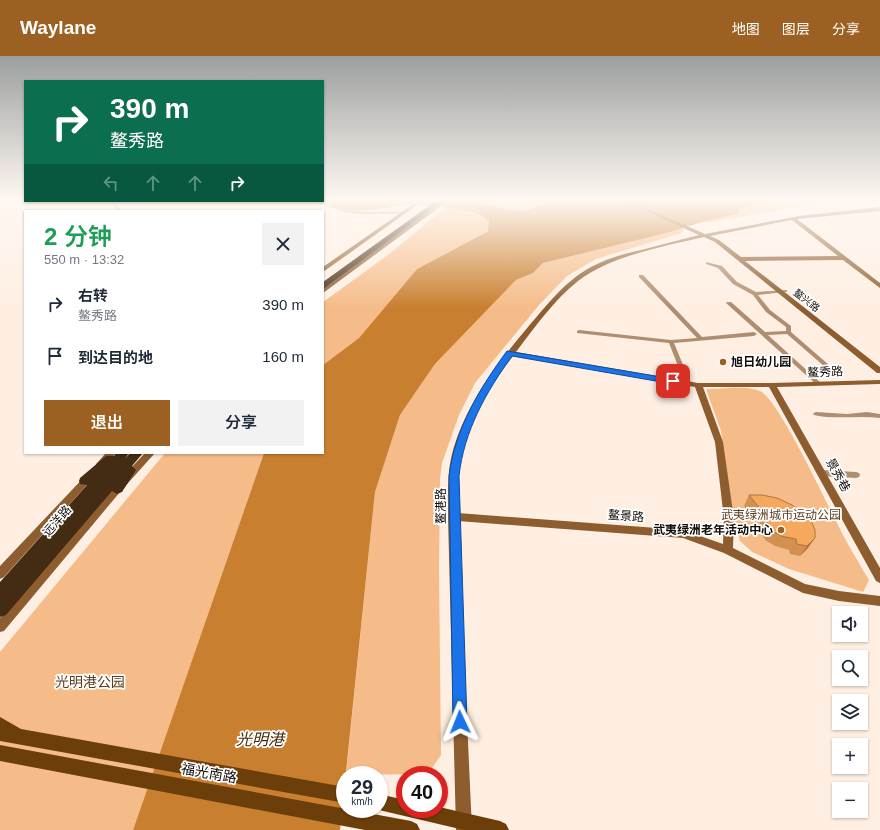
<!DOCTYPE html>
<html lang="zh">
<meta charset="utf-8">
<style>
:root{--surface:#fff;--page:#f2f2f3;--text:#1f2937;--muted:#747a83;--accent:#9c6122}
body{margin:0;font-family:Helvetica,"Noto Sans SC",sans-serif;background:var(--page);color:var(--text);height:100vh;display:flex;flex-direction:column;font-size:15px;white-space:nowrap}
*{box-sizing:border-box;margin:0}
p{font-size:13px;color:var(--muted)}
.icon{flex:none;width:22px;height:22px;fill:none;stroke:currentColor;stroke-width:2;stroke-linecap:round;stroke-linejoin:round}
.map{position:relative;flex:1;overflow:hidden}
.side{position:absolute;left:24px;top:154px;width:300px;height:244px;display:flex;flex-direction:column;background:var(--surface);border-radius:0px;box-shadow:0 1px 3px #0004}
.side>*{flex:none}
.top-card{position:absolute;left:24px;top:24px;width:300px;height:122px;border-radius:0px;box-shadow:0 1px 3px #0004;background:#0b6e4f;color:#fff;overflow:hidden}
.tools{position:absolute;left:832px;top:550px;display:grid;gap:8px}
.tools a{display:grid;place-items:center;width:36px;height:36px;border-radius:0px;background:var(--surface);box-shadow:0 1px 3px #0004;font-size:20px}
.speed{position:absolute;left:336px;top:710px;display:flex;gap:8px;font-size:20px;font-weight:700;text-align:center}
.speed>*{display:grid;place-content:center;width:52px;height:52px;border-radius:50%;background:var(--surface);box-shadow:0 1px 3px #0004;line-height:1}
.speed small{font-size:10px;font-weight:400}
.speed .limit{border:6px solid #d22;background:#fff;color:#111}
.pin{position:absolute;display:grid;place-items:center;width:34px;height:34px;color:#fff;margin:-17px;border-radius:8px;box-shadow:0 2px 6px #0006}
.me{position:absolute;width:44px;margin:-22px;rotate:358deg;stroke-linejoin:round;filter:drop-shadow(0 0 3px #0008)}
.turn{display:flex;align-items:center;gap:14px;height:84px;padding:0 20px;font-size:18px}
.turn .icon{width:52px;height:52px;stroke-width:2.5}
.turn b{display:block;font-size:28px;line-height:34px}
.lanes{display:flex;align-items:center;height:38px;padding:0 20px;background:#0003;justify-content:center;gap:20px;direction:ltr}
.lanes .off{opacity:.35}
.round{display:grid;place-items:center;flex:none;width:42px;height:42px;border-radius:0px;background:var(--page)}
.headline{display:flex;align-items:center;justify-content:space-between;height:68px;padding:0 20px}
h1{font-size:24px;font-weight:600;line-height:30px;color:#1e9e55}
.action{display:flex;gap:8px;margin-top:auto;padding:8px 20px}
.action a{flex:1;height:46px;border-radius:0px;background:var(--accent);color:#fff;font-size:16px;font-weight:600;line-height:46px;text-align:center}
.action a+a{background:var(--page);color:var(--text)}
ul{padding:0;list-style:none}
li{display:flex;align-items:center;gap:12px;height:52px;padding:0 20px}
li div{flex:1}
li b{display:block;font-size:15px}
li em{font-style:normal}
header{display:flex;align-items:center;gap:24px;box-sizing:border-box;height:56px;padding:0 20px;background:var(--accent);color:#fff}
header strong{font-size:19px}
nav{display:flex;gap:22px;margin-inline-start:auto;font-size:14px}
.map>svg:first-child{display:block}
</style>
<header>
<strong>Waylane</strong>
<nav><a>地图</a><a>图层</a><a>分享</a></nav>
</header>
<div class="map">
<svg width="880" height="774" viewBox="0 0 880 774">
<rect width="100%" height="100%" fill="#feefe2"/>
<g fill="#f5bc89">
<path d="M460,144H554L527,153L417,213L359,282L323,309V246L388,199L445,152Z"/>
<path d="M779,144H880V145L797,151L711,166H702L741,152Z"/>
<path d="M682,172L684,174L682,177L596,203L567,220L539,249L475,327L459,359L442,407L440,423L439,514L441,699L432,712L422,718L346,719L375,436L400,359L435,308L516,224L533,217L543,207Z"/>
<path d="M706,333C720,333 747,329 760,335C779,343 830,454 843,479C851,494 860,509 869,524L863,536L789,513L752,496L740,485L733,460L721,375Z"/>
<path d="M165,397H264L133,774H0V596Z"/>
</g>
<path fill="#c97f30" d="M323,144H348L359,148L396,144H462L511,154L524,155L554,144H779L741,152L738,158L712,163L670,176L543,207L533,217L516,224L435,308L400,359L375,436L340,774H133L264,397H323V309L359,282L417,213L488,175L489,165C486,163 482,159 479,158C464,153 421,148 406,149C379,152 347,162 323,144Z"/>
<g fill="none" stroke-linecap="round" stroke-linejoin="round">
<g fill="#af8e70" fill-rule="evenodd">
<path d="M109,145H113L122,155H118Z"/>
<path d="M321,145H323C351,160 373,155 403,156L405,157L403,158C372,157 349,162 321,147Z"/>
<path d="M706,206L722,210L737,226L756,236L787,234V236H785L758,239L770,254L791,270V276L836,315L837,316L836,317H832L787,278L768,279L822,328L821,329H817L726,247L727,246H731L765,276L786,275V271L766,256L753,239L733,228L718,212L706,208Z"/>
<path d="M639,219H643L702,281L754,276L757,278L754,280L674,287L691,328L688,330L685,328L669,287L577,277V275L579,274L671,284L697,282L639,221Z"/>
<path d="M816,356L847,358L867,356L880,358V362C858,359 836,364 814,359L813,358L814,357Z"/>
<path d="M822,414L856,416L859,417L860,419L859,421L856,422L822,420L819,419L818,417L819,415Z"/>
</g>
<g fill="#8d5d2f" fill-rule="evenodd">
<path d="M419,144H424L323,216V211Z"/>
<path d="M444,144H449L323,237V232Z"/>
<path d="M622,144H628L705,178L799,160L880,151V155L797,163L880,227V232L843,204L745,205L880,311V317H877L715,186L704,181C665,190 610,200 578,225C554,244 535,271 516,296L698,327H772L880,324V328L777,331L880,512V527L876,525L769,331H703L723,386L734,463L733,492L805,528L839,535L880,540V550L839,545L803,537L724,497L683,482L458,465L472,774H456L448,461C448,440 447,418 452,398C465,349 497,308 528,271C547,249 565,225 591,211C609,201 629,197 649,192C665,188 682,183 699,179ZM792,164L838,200L741,201L719,184L710,180ZM513,300L695,331L715,386L724,463L723,488L683,474L458,457C458,439 457,421 460,403C468,365 490,330 513,300Z"/>
<path d="M106,397H116L104,410H98L96,408Z"/>
<path d="M145,397H155L120,436L4,575L0,576V562L114,430Z"/>
<path d="M91,416L94,417L96,419L94,421L4,521L0,523V510L88,417Z"/>
</g>
<g fill="#6c3e0a" fill-rule="evenodd">
<path d="M0,661L21,673L345,731V747L0,685Z"/>
<path d="M0,689L411,765L417,768L420,774H365L0,705Z"/>
<path d="M379,738L405,744V753H439V751L500,765L506,768L509,774H464L379,754L376,753H379Z"/>
</g>
<g fill="#442b13" fill-rule="evenodd">
<path d="M437,144H444L323,233V226Z"/>
<path d="M116,397H129L125,403L130,397H143L132,410L136,414L122,436L117,438L112,435L6,559L0,561V526L87,429L80,428L79,425L80,422L106,400H114Z"/>
</g>
</g>
<path fill="#d49050" d="M749,439L803,457L808,492L800,500L790,498L789,494L775,490L765,484L759,472L760,464H755L744,450Z"/>
<path fill="#ac7641" d="M815,482L808,492L800,500L807,490Z"/>
<path fill="#f6a85d" stroke="#ac7641" d="M749,439H762L777,442L792,449L803,457L812,467L815,474V482L807,490L797,488L796,483L781,480L771,474L765,462L766,453L761,454Z"/>
<linearGradient id="sky" x2="0" y2="1"><stop stop-color="#9b9f9e"/><stop offset="0.57" stop-color="#fff8f2"/><stop offset="1" stop-color="#fff8f2" stop-opacity="0"/></linearGradient>
<rect width="880" height="252" fill="url(#sky)"/>
<path fill="#1a73e8" stroke="#114b97" d="M507,295L673,323L677,325L673,328L512,300C486,336 464,375 459,420L467,666L465,671L460,673L455,671L453,666L449,420C455,373 479,333 507,295Z"/>
<g fill="#9c6122" stroke="#fff" stroke-width="1.5">
<circle cx="723" cy="306" r="4"/>
<circle cx="781" cy="474" r="4"/>
</g>
<g text-anchor="middle" stroke-width="3.5" stroke-linejoin="round" paint-order="stroke">
<g font-size="10" fill="#120c07" stroke="#fff">
<text transform="translate(807 244) rotate(38)" y="4">鳌兴路</text>
</g>
<g font-size="12" font-weight="bold" fill="#120c07" stroke="#fff" text-anchor="start">
<text x="731" y="310">旭日幼儿园</text>
<text x="773" y="478" text-anchor="end">武夷绿洲老年活动中心</text>
</g>
<g font-size="12" fill="#120c07" stroke="#fff">
<text transform="translate(825 316) rotate(-2)" y="4">鳌秀路</text>
<text transform="translate(838 419) rotate(61)" y="4">景秀巷</text>
<text transform="translate(441 450) rotate(-90)" y="4">鳌港路</text>
<text transform="translate(626 460) rotate(4)" y="4">鳌景路</text>
<text transform="translate(57 465) rotate(-49)" y="4">远洋路</text>
</g>
<g font-size="12" fill="#5d3d1e" stroke="#fff">
<text x="781" y="463">武夷绿洲城市运动公园</text>
</g>
<g font-size="14" fill="#5d3d1e" stroke="#fff">
<text x="90" y="631">光明港公园</text>
</g>
<g font-size="14" fill="#120c07" stroke="#fff">
<text transform="translate(209 717) rotate(10)" y="5">福光南路</text>
</g>
<g font-size="16" font-style="italic" fill="#472807" stroke="#fff">
<text x="260" y="689">光明港</text>
</g>
</g>
</svg>
<div class="tools">
<a><svg class="icon" aria-label="sound" viewBox="0 0 24 24"><path d="M4 9h4l5-4v14l-5-4H4zM17 9q2 3 0 6"/></svg></a>
<a><svg class="icon" aria-label="search" viewBox="0 0 24 24"><circle cx="10" cy="10" r="6"/><path d="M15 15l6 6"/></svg></a>
<a><svg class="icon" aria-label="layers" viewBox="0 0 24 24"><path d="M12 4l9 5-9 5-9-5zM3 14l9 5 9-5"/></svg></a>
<a>+</a>
<a>−</a>
</div>
<div class="speed"><div>29<small>km/h</small></div><div class="limit">40</div></div>
<div class="pin" style="left:673px;top:325px;background:#d93025"><svg class="icon" aria-label="arrive" viewBox="0 0 24 24"><path d="M6 21V4h12l-3 4 3 4H6"/></svg></div>
<svg class="me" style="left:460px;top:666px" viewBox="-20 -20 40 40"><path d="M0-17L14 15 0 8-14 15z" fill="#1a73e8" stroke="#fff" stroke-width="4"/></svg>
<div class="top-card">
<div class="turn"><svg class="icon" aria-label="right" viewBox="0 0 24 24"><path d="M7 20v-9h11M14 6l5 5-5 5"/></svg><div><b>390 m</b>鳌秀路</div></div>
<div class="lanes"><svg class="icon off" aria-label="left" viewBox="0 0 24 24"><path d="M17 20v-9H6M10 6l-5 5 5 5"/></svg><svg class="icon off" aria-label="ahead" viewBox="0 0 24 24"><path d="M12 20V5M6 11l6-6 6 6"/></svg><svg class="icon off" aria-label="ahead" viewBox="0 0 24 24"><path d="M12 20V5M6 11l6-6 6 6"/></svg><svg class="icon" aria-label="right" viewBox="0 0 24 24"><path d="M7 20v-9h11M14 6l5 5-5 5"/></svg></div>
</div>
<section class="side">
<div class="headline"><div><h1>2 分钟</h1><p>550 m · 13:32</p></div><a class="round"><svg class="icon" aria-label="close" viewBox="0 0 24 24"><path d="M6 6l12 12M18 6L6 18"/></svg></a></div>
<ul>
<li><svg class="icon" aria-label="right" viewBox="0 0 24 24"><path d="M7 20v-9h11M14 6l5 5-5 5"/></svg><div><b>右转</b><p>鳌秀路</p></div><em>390 m</em></li>
<li><svg class="icon" aria-label="arrive" viewBox="0 0 24 24"><path d="M6 21V4h12l-3 4 3 4H6"/></svg><div><b>到达目的地</b></div><em>160 m</em></li>
</ul>
<div class="action"><a>退出</a><a>分享</a></div>
</section>
</div>
